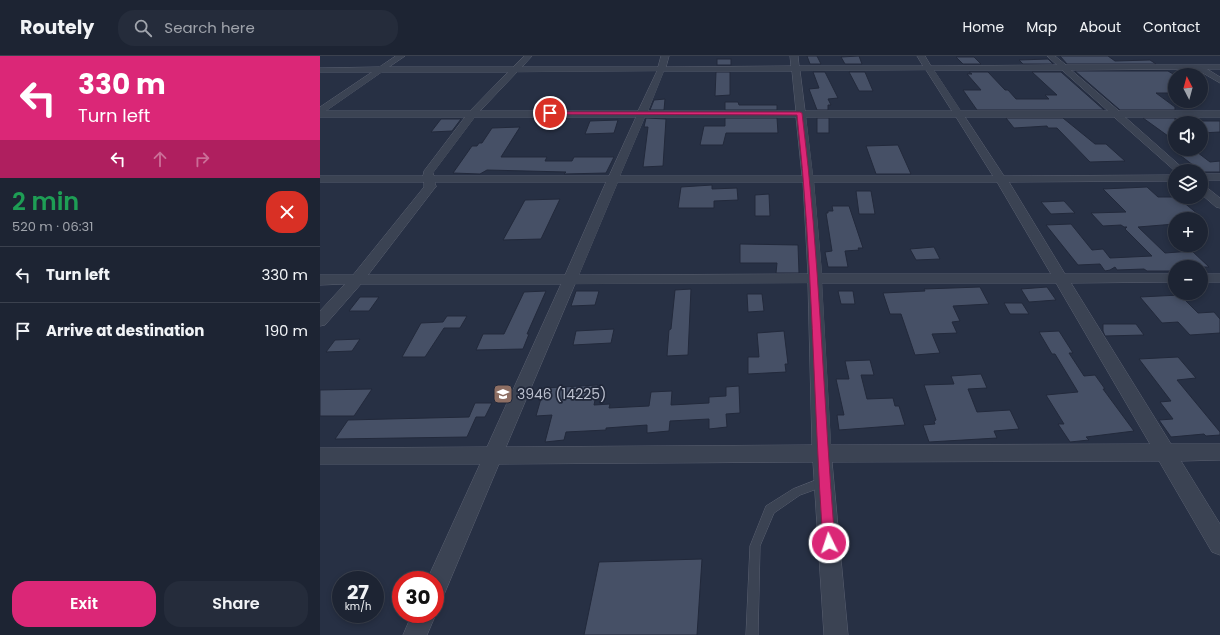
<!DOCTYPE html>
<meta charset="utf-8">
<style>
:root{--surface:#1d2433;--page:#252c3b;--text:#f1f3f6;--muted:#a0a4ac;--line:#3b414e;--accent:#db2777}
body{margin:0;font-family:Poppins,sans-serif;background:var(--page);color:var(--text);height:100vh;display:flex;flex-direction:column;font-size:15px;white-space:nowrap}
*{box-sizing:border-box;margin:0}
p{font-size:13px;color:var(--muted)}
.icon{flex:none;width:22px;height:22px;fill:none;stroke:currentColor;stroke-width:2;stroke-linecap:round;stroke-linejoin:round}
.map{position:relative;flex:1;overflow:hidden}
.drawer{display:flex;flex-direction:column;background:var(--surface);width:320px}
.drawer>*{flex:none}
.top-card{background:#db2777;color:#fff;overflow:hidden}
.needle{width:26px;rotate:354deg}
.tools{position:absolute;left:848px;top:12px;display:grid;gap:8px}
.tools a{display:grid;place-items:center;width:40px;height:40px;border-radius:50%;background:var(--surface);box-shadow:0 2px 6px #0003,0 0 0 1px var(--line);font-size:20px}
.speed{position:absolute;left:12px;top:515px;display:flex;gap:8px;font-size:20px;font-weight:700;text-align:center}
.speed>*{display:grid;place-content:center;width:52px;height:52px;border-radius:50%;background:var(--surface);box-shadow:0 2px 6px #0003,0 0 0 1px var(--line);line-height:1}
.speed small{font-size:10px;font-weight:400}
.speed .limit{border:6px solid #d22;background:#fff;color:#111}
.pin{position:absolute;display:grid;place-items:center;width:34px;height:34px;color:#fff;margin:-17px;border:2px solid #fff;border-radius:50%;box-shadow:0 1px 4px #0007}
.me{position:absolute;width:44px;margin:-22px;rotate:356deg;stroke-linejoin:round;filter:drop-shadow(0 0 3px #0008)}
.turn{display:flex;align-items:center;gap:14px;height:84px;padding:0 12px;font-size:18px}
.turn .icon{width:52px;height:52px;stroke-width:2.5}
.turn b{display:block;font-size:28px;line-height:34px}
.lanes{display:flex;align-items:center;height:38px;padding:0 12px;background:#0003;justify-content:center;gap:20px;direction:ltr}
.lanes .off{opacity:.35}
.round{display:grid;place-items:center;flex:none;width:42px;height:42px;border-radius:16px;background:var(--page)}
.overview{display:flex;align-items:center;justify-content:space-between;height:68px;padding:0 12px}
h1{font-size:24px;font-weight:600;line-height:30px;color:#1e9e55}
.cta{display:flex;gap:8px;margin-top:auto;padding:8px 12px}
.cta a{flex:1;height:46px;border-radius:16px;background:var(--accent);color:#fff;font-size:16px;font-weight:600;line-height:46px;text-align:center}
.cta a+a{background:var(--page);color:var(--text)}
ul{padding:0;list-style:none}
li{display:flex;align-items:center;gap:12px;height:56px;padding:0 12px;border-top:1px solid var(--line)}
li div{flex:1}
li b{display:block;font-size:15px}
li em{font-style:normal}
header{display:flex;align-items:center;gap:24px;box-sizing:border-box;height:56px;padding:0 20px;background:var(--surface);border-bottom:1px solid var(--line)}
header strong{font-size:19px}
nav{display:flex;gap:22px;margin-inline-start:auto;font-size:14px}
.search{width:280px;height:36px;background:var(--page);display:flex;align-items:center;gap:10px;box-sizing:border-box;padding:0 14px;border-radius:16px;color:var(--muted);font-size:15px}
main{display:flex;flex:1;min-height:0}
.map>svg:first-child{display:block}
</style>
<header>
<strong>Routely</strong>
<div class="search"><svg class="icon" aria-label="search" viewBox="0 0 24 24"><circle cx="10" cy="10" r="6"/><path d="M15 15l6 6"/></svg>Search here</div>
<nav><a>Home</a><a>Map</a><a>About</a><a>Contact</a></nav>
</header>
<main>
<section class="drawer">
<div class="top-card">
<div class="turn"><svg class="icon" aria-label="left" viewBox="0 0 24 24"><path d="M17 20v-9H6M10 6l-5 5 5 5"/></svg><div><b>330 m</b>Turn left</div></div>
<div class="lanes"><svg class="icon" aria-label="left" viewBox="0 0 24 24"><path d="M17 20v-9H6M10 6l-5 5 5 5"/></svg><svg class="icon off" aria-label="ahead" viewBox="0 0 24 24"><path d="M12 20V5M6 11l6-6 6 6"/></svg><svg class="icon off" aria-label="right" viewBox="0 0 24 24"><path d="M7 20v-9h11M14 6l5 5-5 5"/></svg></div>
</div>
<div class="overview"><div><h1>2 min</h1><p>520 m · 06:31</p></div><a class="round" style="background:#d93025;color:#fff"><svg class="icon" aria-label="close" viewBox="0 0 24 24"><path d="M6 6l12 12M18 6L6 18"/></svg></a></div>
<ul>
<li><svg class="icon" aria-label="left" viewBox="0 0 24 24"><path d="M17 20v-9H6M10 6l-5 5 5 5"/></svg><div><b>Turn left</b></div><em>330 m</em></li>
<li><svg class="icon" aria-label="arrive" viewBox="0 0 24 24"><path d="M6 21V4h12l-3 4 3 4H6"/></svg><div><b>Arrive at destination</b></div><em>190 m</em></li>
</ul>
<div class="cta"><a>Exit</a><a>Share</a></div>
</section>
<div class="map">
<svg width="900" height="579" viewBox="0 0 900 579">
<rect width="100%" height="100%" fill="#273044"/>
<g fill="#465066" stroke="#22293b">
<path d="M487,0H497L501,8H490Z"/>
<path d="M539,0L542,8H525L521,1Z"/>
<path d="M740,0H788L795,5L830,4L836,8H747Z"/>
<path d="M636,1H654L661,8H643Z"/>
<rect x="397" y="3" width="14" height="6"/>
<path d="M728,3L733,8H703L699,4Z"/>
<path d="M755,15H848L855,19V37H836L855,51V54H800Z"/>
<path d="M396,16H410V39L395,40Z"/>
<path d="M493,16H505L518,42L508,43L511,49H508V54H497L489,33L499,32Z"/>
<path d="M529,16H545L553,35H539Z"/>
<path d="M649,16H668L685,34H688L696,43H729L725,39H737L712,16H741L784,54H657L643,34H661L647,18H652Z"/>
<path d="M345,43L344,54H330L334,44Z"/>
<path d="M405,46H418L419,49H457V54H405Z"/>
<path d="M326,62L346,63L343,110L323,111L328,71H324Z"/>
<path d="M405,62H457L458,77H406L403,89H380L384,70H405Z"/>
<rect x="497" y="62" width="12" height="15"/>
<path d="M686,62H743L775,88H786L805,105L770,106L737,72H728L727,70L694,72Z"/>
<path d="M823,62H855V85Z"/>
<path d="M121,63H141L132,75L111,76Z"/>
<path d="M298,64L294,77L265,78L270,65Z"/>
<path d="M881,65H900V76L881,77Z"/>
<path d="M200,71L181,101H227L225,105H252L254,101H294L286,117L244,118L246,116L167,114L160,118L133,117L152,90H157L159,87H162L172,72Z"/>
<path d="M578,89L591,118H556L546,90Z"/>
<path d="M852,93H873L890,106L900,105V116H882Z"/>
<path d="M392,129V133L417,132L418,144L394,145V152H358L361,131Z"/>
<path d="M827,131L838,141H857L884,163H855V168L818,171L845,197L872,195L889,211H855V215H827L824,213L797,214L795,211L790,214L785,215L780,208L758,209L726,169L751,168L772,194L783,193L790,202L832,200L805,173L807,171H804L801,169L783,170L771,157L806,156L783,133Z"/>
<path d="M536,135H551L555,158H539Z"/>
<path d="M449,138L450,160H435V139Z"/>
<path d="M240,143L221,183L183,184L205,144Z"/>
<path d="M744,145L755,157L731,158L721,146Z"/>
<path d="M512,150H529L543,192H538L539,194L525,195L528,211H508L505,196L512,195L506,157H508V155H513Z"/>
<path d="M420,188L478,189L479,217H456L457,207H420Z"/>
<path d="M614,191L620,203L596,204L590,193Z"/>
<path d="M660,231L669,248L633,250L640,265L632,266L637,277L612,278L620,297L595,299L581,258H570L563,237L605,235L604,233Z"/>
<path d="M727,231L736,244L709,246L701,233Z"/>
<path d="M371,233L368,299L347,300L349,274L351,273L355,234Z"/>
<path d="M226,235L207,278H209L203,293L156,294L163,278H184L204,236Z"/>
<path d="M256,235H279L275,249L251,250Z"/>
<path d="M518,235H533L535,248H521Z"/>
<path d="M427,238H442L444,255L428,256Z"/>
<path d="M860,239L878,257L894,256L900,263V277L870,279L858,266L842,267L820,241Z"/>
<path d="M40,241H59L49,255H29Z"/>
<path d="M684,247H702L709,258H690Z"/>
<path d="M127,260H147L140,272H124L105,301H82L101,267L123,266Z"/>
<path d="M783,268H816L824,279L785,280L783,275Z"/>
<path d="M294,273L291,287L253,289L256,275Z"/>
<path d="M464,275L468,308H465L466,316L428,318V301H439L437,277Z"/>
<path d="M739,275L753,297H749L764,320L775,319L785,333H783L814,375L766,381L769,384L750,386L738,368H744L726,339L758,336L735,298H732L719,276Z"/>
<path d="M40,283L32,295L6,296L15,284Z"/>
<path d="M858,301L876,322L857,324L900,376V379L886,380L884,378L851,381L839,364L853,363L840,346L851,345L819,303Z"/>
<path d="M550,304L554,319H541L547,343L573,342L575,350H579L585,369L519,374L517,359H524L516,323H529L525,305Z"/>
<path d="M661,318L667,332L648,333L657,356L690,354L699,373L674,375L677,382L609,386L603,369L615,368L614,365L616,364L604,329L634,328L631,320Z"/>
<path d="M278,329L274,349L290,348L289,352L329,350L331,336L352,335L351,349L389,347V341L406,340V331L419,330L420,357L406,358L407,371L389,373V363L350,365L349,375L327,377V369L286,372V374L246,376L244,384L225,386L232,359L216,360L224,332Z"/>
<path d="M52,333L34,360H0V334Z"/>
<path d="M155,347H172L165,361H156L147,381L15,383L28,364L149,361Z"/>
<path d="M382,503L377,579H264L279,506Z"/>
</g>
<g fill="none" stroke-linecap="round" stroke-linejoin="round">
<defs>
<path id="service" d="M504,421L508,423L509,426L508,429L480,439L454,457L440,490L438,579H426L430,490L446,450L473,433Z"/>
<g id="minor">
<path d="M76,0H85L69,11H193L204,0H212L202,11H338L341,0H349L346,11L471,10L470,0H478L479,10H603L597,0H605L611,10L737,9L727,0H735L746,9H900V13H887L900,21V27L876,13L751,14L799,55H900V61H805L866,115H855L794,61H645L684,120L855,119V125L689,126L745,218H855V226L751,227L851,388H900V404L861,405L900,468V499L892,496L839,405L512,406L528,579H504L493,406L179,408L123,541L115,545V524H107L160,408H0V392L167,391L241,228H41L5,269L0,270V255L25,228L0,229V219H33L104,131V126H0V120H103L104,115L145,61H0V51L52,16H0V12L59,11ZM606,14L632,55H485L480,15ZM614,14H742L788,55H641ZM337,15L318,55H160L197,16ZM344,15H472L476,55H328ZM62,16H188L150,55H6ZM155,61H316L289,120H114L113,117ZM325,61H476L482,120H300ZM486,61H636L673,120H493ZM115,126H286L245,219H48L114,133L116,131ZM298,126H483L488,218L259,219ZM494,126H677L731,218H502ZM488,227L492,389L186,391L255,228ZM502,227H736L830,388L511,389Z"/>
<rect x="881" y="118" width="19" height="6"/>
<path d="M881,129L885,130L900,142V152L896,151L881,138Z"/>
<rect x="881" y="218" width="19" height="8"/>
<path d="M115,556L116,558L107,579H83L92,558H115Z"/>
</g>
</defs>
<use href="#service" stroke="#5a6071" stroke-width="1"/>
<use href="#minor" stroke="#5a6071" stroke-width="1"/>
<use href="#service" fill="#3b4353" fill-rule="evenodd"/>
<use href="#minor" fill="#3b4353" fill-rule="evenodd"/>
</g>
<path fill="#db2777" stroke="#8e194d" d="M230,56H480L482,57C500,200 503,344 515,487L513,491L509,493L505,491L503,487C493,344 493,201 477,59L228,58L227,57Z"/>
<defs>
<symbol id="school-square" viewBox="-11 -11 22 22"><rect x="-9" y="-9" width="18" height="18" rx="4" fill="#8d6e63" stroke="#202739"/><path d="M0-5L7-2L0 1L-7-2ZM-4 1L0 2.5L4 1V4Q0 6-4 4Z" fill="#fff"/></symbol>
</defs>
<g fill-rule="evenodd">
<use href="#school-square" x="172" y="327" width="22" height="22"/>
</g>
<g text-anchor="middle" stroke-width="3.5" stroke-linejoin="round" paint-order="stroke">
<g font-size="14" fill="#b9becd" stroke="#202739" text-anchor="start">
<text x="197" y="343">3946 (14225)</text>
</g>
</g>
</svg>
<div class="tools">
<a><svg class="needle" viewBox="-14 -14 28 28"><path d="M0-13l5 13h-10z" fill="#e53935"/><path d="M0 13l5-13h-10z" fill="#a0a4ac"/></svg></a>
<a><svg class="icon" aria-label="sound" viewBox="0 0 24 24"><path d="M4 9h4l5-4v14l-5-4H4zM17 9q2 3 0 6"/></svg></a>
<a><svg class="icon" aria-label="layers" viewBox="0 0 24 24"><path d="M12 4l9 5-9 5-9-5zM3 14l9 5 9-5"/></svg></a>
<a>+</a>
<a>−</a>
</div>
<div class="speed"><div>27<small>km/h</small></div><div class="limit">30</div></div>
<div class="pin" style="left:230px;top:57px;background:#d93025"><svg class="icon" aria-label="arrive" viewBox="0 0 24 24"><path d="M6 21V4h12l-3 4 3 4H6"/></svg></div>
<svg class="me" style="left:509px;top:487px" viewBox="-20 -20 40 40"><circle r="17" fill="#db2777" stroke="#fff" stroke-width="3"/><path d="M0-11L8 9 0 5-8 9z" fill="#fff"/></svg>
</div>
</main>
